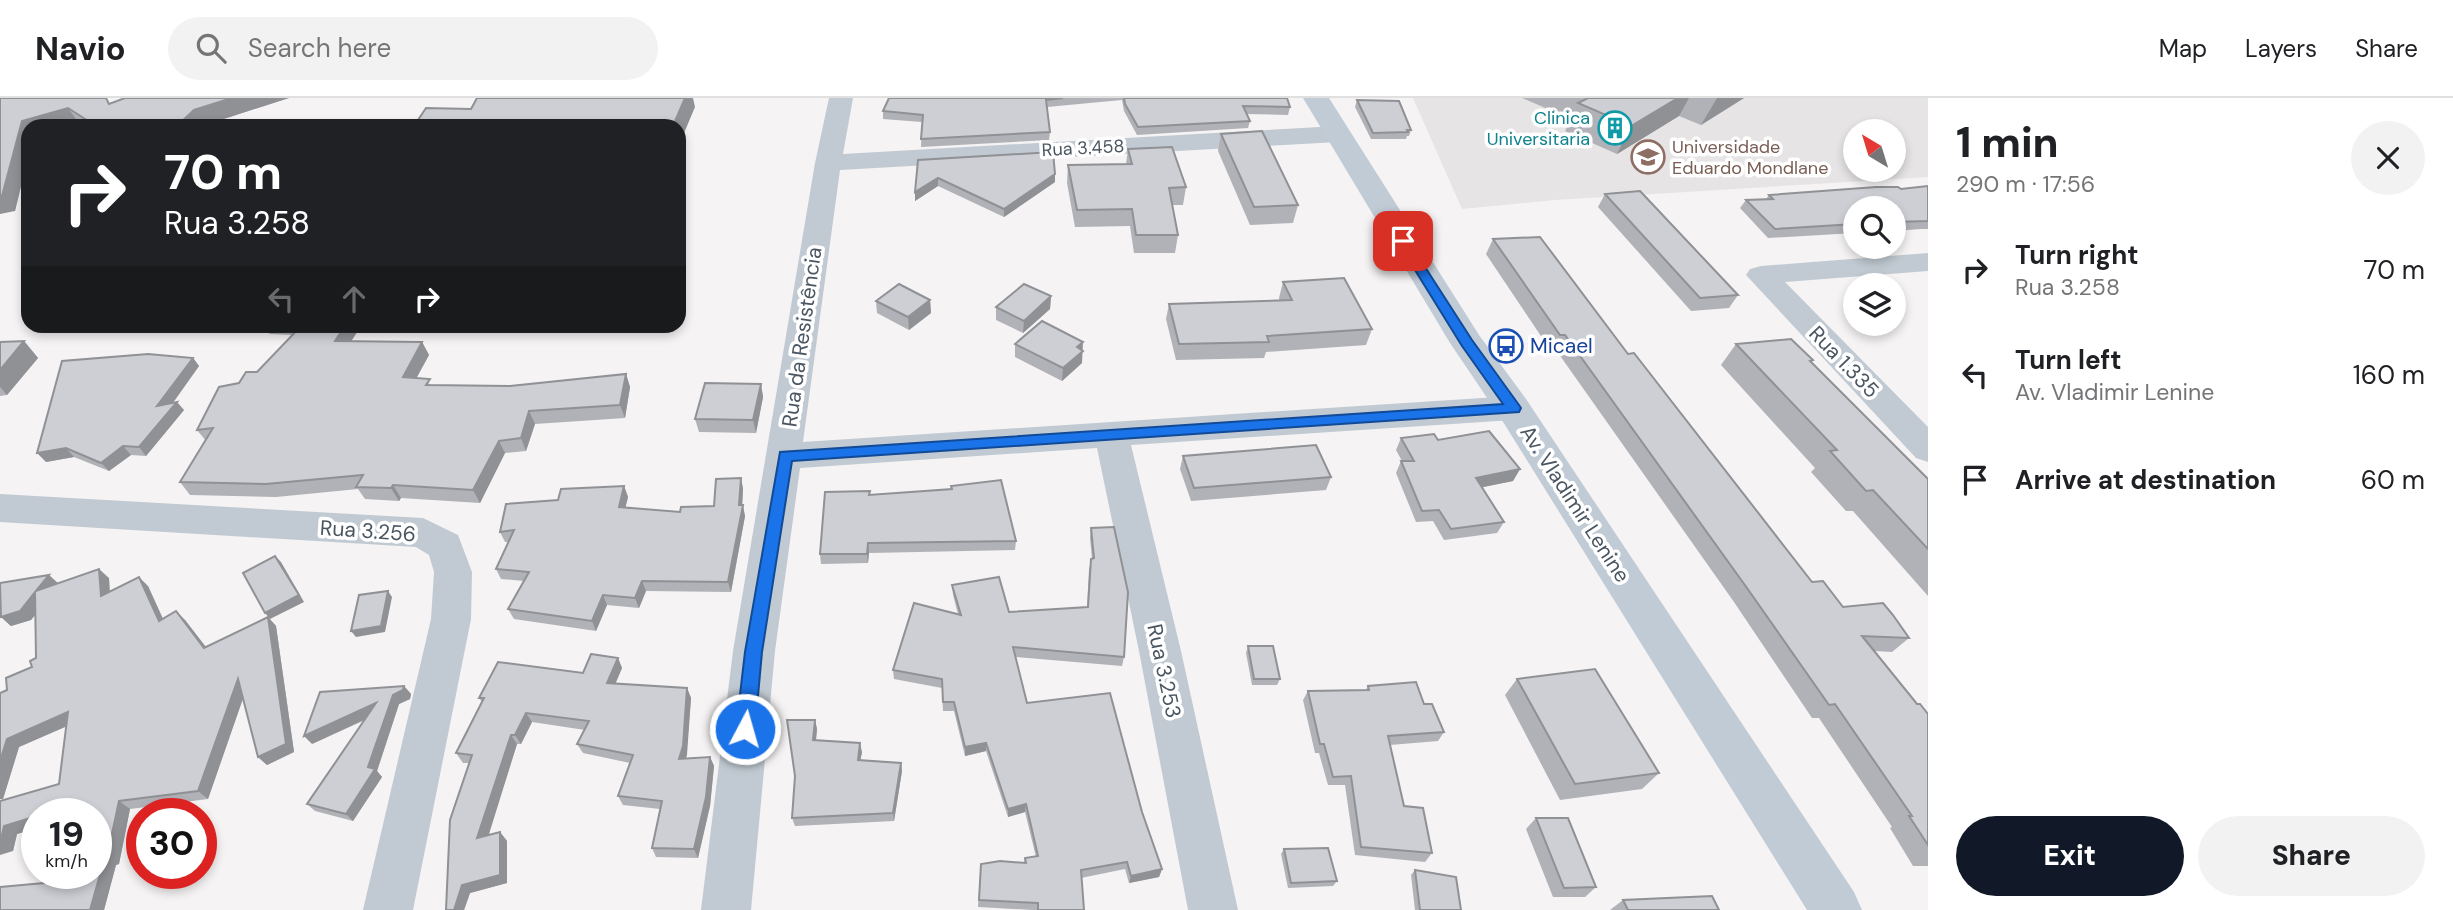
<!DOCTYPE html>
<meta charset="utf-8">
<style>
:root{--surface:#fff;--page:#f2f2f2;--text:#202124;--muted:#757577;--line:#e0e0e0;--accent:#111827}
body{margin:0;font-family:"DM Sans",sans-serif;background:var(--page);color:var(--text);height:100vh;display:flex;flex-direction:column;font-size:26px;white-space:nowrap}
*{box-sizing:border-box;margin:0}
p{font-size:23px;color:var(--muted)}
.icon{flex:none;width:38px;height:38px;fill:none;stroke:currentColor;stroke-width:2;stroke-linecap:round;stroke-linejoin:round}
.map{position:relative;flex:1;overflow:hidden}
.sheet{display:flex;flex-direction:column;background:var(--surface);width:525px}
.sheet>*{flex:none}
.banner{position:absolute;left:21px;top:21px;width:665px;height:214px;border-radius:21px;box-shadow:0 4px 10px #0003;background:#202124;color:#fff;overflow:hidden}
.needle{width:46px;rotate:322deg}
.buttons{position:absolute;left:1843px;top:21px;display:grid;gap:14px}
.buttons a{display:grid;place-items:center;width:63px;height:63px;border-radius:50%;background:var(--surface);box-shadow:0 4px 10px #0003;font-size:35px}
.speed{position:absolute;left:21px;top:700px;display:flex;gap:14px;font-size:35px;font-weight:700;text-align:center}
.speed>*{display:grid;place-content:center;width:91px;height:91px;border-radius:50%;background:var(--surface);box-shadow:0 4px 10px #0003;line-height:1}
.speed small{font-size:18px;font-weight:400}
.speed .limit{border:10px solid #d22;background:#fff;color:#111}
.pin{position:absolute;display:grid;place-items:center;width:60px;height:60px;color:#fff;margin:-30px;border-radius:14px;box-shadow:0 4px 10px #0006}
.me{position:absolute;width:77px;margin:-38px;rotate:6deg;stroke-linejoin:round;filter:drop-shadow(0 0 5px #0008)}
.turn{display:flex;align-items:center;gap:24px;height:147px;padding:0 28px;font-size:32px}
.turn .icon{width:91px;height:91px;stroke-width:2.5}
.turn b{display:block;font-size:49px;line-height:60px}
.lanes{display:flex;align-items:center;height:66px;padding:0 28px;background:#0003;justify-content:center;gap:35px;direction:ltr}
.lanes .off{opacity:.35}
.round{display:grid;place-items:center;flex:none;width:74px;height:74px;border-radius:37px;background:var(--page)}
.head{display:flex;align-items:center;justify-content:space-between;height:119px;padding:0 28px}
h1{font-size:42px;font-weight:800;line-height:52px}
.action{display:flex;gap:14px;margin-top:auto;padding:14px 28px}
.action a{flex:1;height:80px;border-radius:42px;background:var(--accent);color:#fff;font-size:28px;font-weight:800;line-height:80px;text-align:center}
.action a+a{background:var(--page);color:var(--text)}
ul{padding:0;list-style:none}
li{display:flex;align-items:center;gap:21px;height:105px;padding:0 28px}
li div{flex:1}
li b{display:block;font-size:26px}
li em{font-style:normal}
header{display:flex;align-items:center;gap:42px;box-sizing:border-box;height:98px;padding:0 35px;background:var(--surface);border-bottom:2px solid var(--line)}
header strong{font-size:33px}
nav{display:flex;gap:38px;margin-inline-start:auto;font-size:24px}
.search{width:490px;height:63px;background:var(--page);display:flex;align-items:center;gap:18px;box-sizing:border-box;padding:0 24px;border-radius:38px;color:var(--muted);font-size:26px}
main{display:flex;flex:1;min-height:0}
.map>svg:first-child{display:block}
</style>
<header>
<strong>Navio</strong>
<div class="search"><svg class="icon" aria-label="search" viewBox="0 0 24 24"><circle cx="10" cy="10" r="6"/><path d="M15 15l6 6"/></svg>Search here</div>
<nav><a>Map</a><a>Layers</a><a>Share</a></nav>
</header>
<main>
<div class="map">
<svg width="1928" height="812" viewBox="0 0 1928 812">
<rect width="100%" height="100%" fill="#f5f3f3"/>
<path fill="#e6e4e5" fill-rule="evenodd" d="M1413,0H1928V79L1555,102L1462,111ZM1855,33H1894V72H1855Z"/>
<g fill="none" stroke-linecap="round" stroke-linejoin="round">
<g fill="#c1cad2" fill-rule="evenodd">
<path d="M829,0H853L843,56L1338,28L1347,31L1351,36L1347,41L1338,44L840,72L803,344L1513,298L1525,302L1530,310L1525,318L1513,322L1131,347L1181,553L1238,812H1188L1139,553L1097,350L800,370L775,553L751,812H701L733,553L815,65Z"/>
<path d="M1928,155V173L1785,184L1928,329V364L1916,360L1746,177L1750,171L1761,168Z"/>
<path d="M0,396L423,420L458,437L472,474L471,521L413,812H363L431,521L434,474L429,457L416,449L0,424Z"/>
</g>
<path fill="#c1cbd6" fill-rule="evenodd" d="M1303,0H1329L1479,237L1526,301L1854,794L1862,812H1807L1500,319L1450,245Z"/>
</g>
<g fill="#b0b2b7">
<path d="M0,0L111,6L125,0H289L202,28H83L79,25L28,28V59L15,113Z"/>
<path d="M889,0H1287L1290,9L1288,17L1246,16L1250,23L1248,30L1137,37L1124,13L1122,2L1047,9L1050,34L1049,42L921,49L922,24L883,21V13Z"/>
<path d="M1522,0H1744L1701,27L1679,18L1617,56L1565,33L1571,21Z"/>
<path d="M1357,2L1411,32L1409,38H1407L1406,41H1371L1355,9Z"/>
<path d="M1221,36L1298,107L1293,125L1250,127L1218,53Z"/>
<path d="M1128,51L1186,89L1183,107H1172L1178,137L1175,155H1134L1130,128L1075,129L1067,85L1068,67L1126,66Z"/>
<path d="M918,62L1055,76V84L1004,119L938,88L915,103Z"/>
<path d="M1928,88V131H1921L1894,133V110H1855V135L1768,140L1740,110L1746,102L1766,101L1769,97L1901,91Z"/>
<path d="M1605,96L1738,197L1729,210L1691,213L1598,109Z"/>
<path d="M1493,141L1628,256L1812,484L1843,509L1909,540L1892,554L1874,553L1917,606L1928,616V768H1913L1890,730L1892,729L1819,620H1812L1734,504L1556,252L1551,253L1486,156Z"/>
<path d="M1283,184L1372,231L1366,247L1266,254L1264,260L1176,262L1166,221L1169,206L1280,203L1279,200Z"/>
<path d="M1051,198L1050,211L1023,235L996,222V209Z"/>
<path d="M930,202L931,215L909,232L877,215L876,203Z"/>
<path d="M257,228H361L351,243L422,244L429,257L416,280L432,287L510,288L626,276L630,289L625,320L535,326L526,353L505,355L480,405L401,400L399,403L365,401L358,391L276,399L190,397L180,384L206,343L197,332L239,285L257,274L293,237L270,236Z"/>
<path d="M24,243L38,260L7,297L0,298V244Z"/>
<path d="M1015,246L1082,252V265L1062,283L1015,259Z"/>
<path d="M1736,246L1812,264L1928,381V498L1853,413H1846L1811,374L1815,370L1721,267Z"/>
<path d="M193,260L199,268L173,305L184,312L146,358L131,357L109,373L74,359L46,364Z"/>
<path d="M761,286L763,299L756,335L699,334L695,321Z"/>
<path d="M1401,340L1438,342L1520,371L1513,383L1482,389L1504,424L1497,435L1444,442L1433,423L1416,424L1396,375L1401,363H1402L1396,352Z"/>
<path d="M1183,358L1331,379L1326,392L1191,403L1180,371Z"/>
<path d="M624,388L628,399L625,410L680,414L714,408L743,390L742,407L745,418L731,494L646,493L639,510L607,507L596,533L514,521L508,511L524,483L501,481L496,471L509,444H505L500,434L558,402Z"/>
<path d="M870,397L1016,443L1015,452L869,455L868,465L821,466L820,456Z"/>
<path d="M1091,430L1124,559L1122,568L1015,559L1027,605L1142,714L1162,771L1159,779L1129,785L1125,771L1081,780L1084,812H1033L978,809L981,766L1024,765L1025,760L1036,759L1025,714L1008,719L986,653L965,658L954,613H943L942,590L894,581L893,572L958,516L953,497L952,487L1009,514L1087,509L1089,471L1092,461L1090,440Z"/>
<path d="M109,480L110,493L148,488L163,521L185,522L205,549L268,519L276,528L294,654L267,667L258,659L243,600L208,701L130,711L119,766L116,767L104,812H0L44,785L96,716H37V730L17,736L13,753L0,703L59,686L66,628L19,649L3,701L7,592L32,569L36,560V516L31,522L11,528L1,519Z"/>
<path d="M1248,548L1280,581L1277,587H1252L1246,555Z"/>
<path d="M618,560L622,570L615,585L687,590L691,600L686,660L710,659L714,668L710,708L698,760L656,759L652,750L660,711L623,707L618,698L630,665L583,655L577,646L585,632L532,624L521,646H517L488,737L500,734L507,743V785L470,795L464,812H446L469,665H463L456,655L482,604L479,600L583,575Z"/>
<path d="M1517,581L1659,675L1642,691L1560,702L1505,597Z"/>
<path d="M404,588L411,596L410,601L399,606L377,673L382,679L353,723L315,713L307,706L365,622L312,646Z"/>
<path d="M1368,588L1424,606L1444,634L1438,643L1390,647L1404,708L1432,755L1425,764L1355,757L1345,687H1328L1319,655H1315L1303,602L1308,593H1365Z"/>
<path d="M815,622L817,631L816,642L862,654L860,662L901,665L902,673L894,723L795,728L792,720Z"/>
<path d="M1536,720L1596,789L1585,799H1553L1526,731Z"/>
<path d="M1284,751L1337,783L1333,788L1288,790L1281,756Z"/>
<path d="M1415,772L1461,812H1415L1411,777Z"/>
<path d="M1623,802L1719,812H1610Z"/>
</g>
<g fill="#909195">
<path d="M232,0H289L202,28H177L194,12Z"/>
<path d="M685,0H693L695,9L679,47V28H673Z"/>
<path d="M1678,0H1689L1679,18L1617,56L1631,28Z"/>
<path d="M1717,0H1744L1701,27Z"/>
<path d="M68,10L79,25L69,28H28V59L15,113L0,116V98L22,23Z"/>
<path d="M1055,76V84L1004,119V111Z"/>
<path d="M938,80V88L915,103V94Z"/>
<path d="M1051,198L1050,211L1023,235L1024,223Z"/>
<path d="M930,202L931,215L909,232L908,219Z"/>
<path d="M345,228H361L343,256L335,243Z"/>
<path d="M24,243L38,260L7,297L0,289V272Z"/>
<path d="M422,244L429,257L410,292L403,279Z"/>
<path d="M1083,244L1082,265L1062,283L1063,270L1077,249Z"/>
<path d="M193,260L199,268L164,317L157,308Z"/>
<path d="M626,276L630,289L625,320L620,307Z"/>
<path d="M761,286L763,299L756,335L753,322Z"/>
<path d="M177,304L184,312L146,358L139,349Z"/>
<path d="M529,313L535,326L526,353L521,340Z"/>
<path d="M499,343L505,355L480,405L473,392Z"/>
<path d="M123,348L131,357L109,373L101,365Z"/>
<path d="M66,350L74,359L46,364L37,355Z"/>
<path d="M1520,371L1513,383L1469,392L1476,380Z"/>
<path d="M741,380L743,390L742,412L743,407L745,418L731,494L728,484L739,407Z"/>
<path d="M393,387L401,400L399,403L391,390Z"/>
<path d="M624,388L628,399L623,420L619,409Z"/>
<path d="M868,445L869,455L868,465L867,456Z"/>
<path d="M275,458L281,464L304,504L270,521L265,515Z"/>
<path d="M99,471L109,480L110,507L101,498Z"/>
<path d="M49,477L59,486L36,493Z"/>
<path d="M139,479L148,488L168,532L159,523Z"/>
<path d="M642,483L646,493L639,510L635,500Z"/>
<path d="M388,493L392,499L385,534L356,539L351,533Z"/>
<path d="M35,494L46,503L31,522L11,528L1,519Z"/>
<path d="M603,497L607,507L596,533L592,523Z"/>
<path d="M176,513L185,522L213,558L204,550Z"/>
<path d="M268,519L276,528L294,654L267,667L258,659Z"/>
<path d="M618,560L622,570L612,594L607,585Z"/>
<path d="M238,581L247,589L208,701L198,693Z"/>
<path d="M404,588L411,596L410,601L399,606L377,673L382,679L353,723L346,716L368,669L393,597Z"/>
<path d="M687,590L691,600L687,657L683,670L679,661Z"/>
<path d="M376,605L383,613L312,646L304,638Z"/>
<path d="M68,614L79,623L19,649L3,701H0V663L7,641Z"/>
<path d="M526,615L532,624L521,646L515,637Z"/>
<path d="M815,622L817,631L815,651L813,642Z"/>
<path d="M511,637L517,646L485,749L477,740Z"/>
<path d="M860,645L862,654L859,670L858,662Z"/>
<path d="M986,645V653L965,658V649Z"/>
<path d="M710,659L714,668L710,708L698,760L694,751Z"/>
<path d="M901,665L902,673L894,723L893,715Z"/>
<path d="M119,703L130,711L119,766L116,767L104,812H90Z"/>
<path d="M1026,706L1025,714L1008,719V711Z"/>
<path d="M74,707L84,716H46Z"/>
<path d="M37,718V730L17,736L13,753L0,757V746L4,728Z"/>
<path d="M500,734L507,743V785L470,795L464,812H454L462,787Z"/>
<path d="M1162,771L1159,779L1129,785L1131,778Z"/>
</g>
<g fill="#cdcfd5" stroke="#909195" stroke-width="2">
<path d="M0,0H106L109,6L125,0H232L194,12L177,28H96L68,10L22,23L2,98H0Z"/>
<path d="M477,0H685L673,28H414L426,10L471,11Z"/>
<path d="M889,0H1063L1046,2L1050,34L921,41L923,17L883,13Z"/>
<path d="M1124,0H1287L1290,9L1243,8L1250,23L1138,29L1125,6Z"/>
<path d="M1588,0H1678L1631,28L1578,5Z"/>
<path d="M1357,2L1399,3L1411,32H1407L1408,34L1373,35Z"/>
<path d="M1262,33L1298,107L1254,109L1221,36Z"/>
<path d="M1172,49L1186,89L1169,90L1178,137H1136L1132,111L1077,112L1068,67L1132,66L1128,51Z"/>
<path d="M1053,54L1055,76L1004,111L938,80L915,94L918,62Z"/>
<path d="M1928,88V123L1894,124V110H1855V126L1775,131L1746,102L1773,101L1769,97L1876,89H1898L1901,91Z"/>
<path d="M1640,93L1738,197L1700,200L1605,96Z"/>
<path d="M1540,139L1628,256L1634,255L1812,484L1823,483L1843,509L1883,505L1893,517L1909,540L1862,538L1917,606H1920L1928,616V747L1909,718H1912L1835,606L1829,607L1747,490L1565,237H1560L1493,141Z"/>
<path d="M1344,180L1372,231L1267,238L1269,244L1179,246L1169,206L1292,202L1283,184Z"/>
<path d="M899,186L930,202L908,219L876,203Z"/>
<path d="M1024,186L1051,198L1024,223L996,209Z"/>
<path d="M1042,223L1083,244L1077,249L1083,253L1063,270L1015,246Z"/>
<path d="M301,228H345L335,243L422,244L403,279L430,281L426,287L510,288L626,276L620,307L529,313L521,340L499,343L473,392L393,387L391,390L356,389L363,377L266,386L180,384L213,330L197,332L219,289L239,285L246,274H257Z"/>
<path d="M1791,241L1813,262L1810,263L1928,381V451L1873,392L1866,393L1830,353L1837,352L1736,246Z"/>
<path d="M24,243L0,272V244Z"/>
<path d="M148,256L193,260L157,308L177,304L139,349L123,348L101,365L66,350L37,355L62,263Z"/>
<path d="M705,285L761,286L753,322L695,321Z"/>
<path d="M1489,333L1520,371L1476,380L1504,424L1451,431L1439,412L1422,413L1401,363H1414L1401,340L1434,336L1438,342Z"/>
<path d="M1316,347L1331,379L1194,390L1183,358Z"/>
<path d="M741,380L739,407H743L728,484L642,483L635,500L603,497L592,523L508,511L529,474L496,471L514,432L500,434L506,406L558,402L561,391L624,388L619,409L680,414L681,409L714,408L716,381Z"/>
<path d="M1001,382L1016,443L868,445L867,456H820L825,394L870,393L869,397L952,391L951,388Z"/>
<path d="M1114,429L1128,494L1124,559L1013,549L1027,605L1110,595L1142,714L1162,771L1131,778L1127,764L1081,772L1084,812H1038V805L979,802L981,766L1000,763L1026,765L1025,760L1038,758L1026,706L1008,711L986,645L965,649L954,604H943L942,581L893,572L914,505L961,517L952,487L999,479L1009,514L1088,509L1091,461L1094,460L1091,430Z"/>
<path d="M275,458L299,497L265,515L243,475Z"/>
<path d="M99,471L101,498L139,479L159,523L176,513L204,550L268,519L286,646L258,659L238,581L198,693L119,703L107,759H105L90,812H0V789L44,785L48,775H96V716H71L74,707L46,716H37V718L4,728L0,746V703L59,686L68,614L7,641L0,663V595L7,592L6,580L32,569L30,563L36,560L35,494L20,513L1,519L0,485L49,477L36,493Z"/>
<path d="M388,493L381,528L351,533L359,497Z"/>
<path d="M1248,548H1273L1280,581H1254Z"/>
<path d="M591,556L618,560L607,585L687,590L683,648L679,661L710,659L706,699L694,751L652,750L662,703L618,698L633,657L577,646L589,623L526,615L515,637H511L477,740L500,734V777L462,787L454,812H446L450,722L472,657L456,655L484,600H479L498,564L583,575Z"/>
<path d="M1595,571L1659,675L1575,686L1517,581Z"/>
<path d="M1416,584L1424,606H1432L1444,634L1388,638L1404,708L1423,710L1432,755L1361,749L1351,678L1333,679L1324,646H1320L1308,593L1369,592L1368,588Z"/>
<path d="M404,588L403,592L393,597L368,669L375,671L346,716L307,706L376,605L304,638L320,594Z"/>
<path d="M787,622H815L813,642L860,645L858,662L901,665L893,715L792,720L795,678Z"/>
<path d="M1536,720H1568L1596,789L1564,790Z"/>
<path d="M1328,750L1337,783L1291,785L1284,751Z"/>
<path d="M1415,772L1456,779L1461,812H1420Z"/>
<path d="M1712,798L1719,812H1628L1623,802Z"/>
</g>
<path fill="#1a73e8" stroke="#114b97" stroke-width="2" d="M1403,139L1407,141L1472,242L1519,307L1521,310L1519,314L792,363L762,554L755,631L752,637L745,640L738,637L736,631L745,554L780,354L1503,306L1462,248L1397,143Z"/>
<defs>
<symbol id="building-ring" viewBox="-11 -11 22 22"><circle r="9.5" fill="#fff" stroke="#0f9aa8" stroke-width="1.5"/><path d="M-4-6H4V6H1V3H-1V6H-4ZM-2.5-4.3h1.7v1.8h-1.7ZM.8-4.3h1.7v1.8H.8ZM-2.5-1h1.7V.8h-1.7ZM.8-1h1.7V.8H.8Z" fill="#0f9aa8"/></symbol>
<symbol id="university-ring" viewBox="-11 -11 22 22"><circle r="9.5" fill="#fff" stroke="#8d6e63" stroke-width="1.5"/><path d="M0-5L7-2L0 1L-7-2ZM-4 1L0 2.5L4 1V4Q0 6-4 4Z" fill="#8d6e63"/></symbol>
<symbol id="bus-ring" viewBox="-11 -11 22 22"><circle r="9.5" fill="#fff" stroke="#1a4fb4" stroke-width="1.5"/><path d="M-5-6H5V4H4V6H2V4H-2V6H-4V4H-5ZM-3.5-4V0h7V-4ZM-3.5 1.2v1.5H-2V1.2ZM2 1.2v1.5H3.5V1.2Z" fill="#1a4fb4"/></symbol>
</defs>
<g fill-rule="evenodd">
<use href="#building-ring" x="1596" y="11" width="38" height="38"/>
<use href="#university-ring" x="1629" y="40" width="38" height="38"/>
<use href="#bus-ring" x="1487" y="229" width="38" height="38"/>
</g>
<g text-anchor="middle" stroke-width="7" stroke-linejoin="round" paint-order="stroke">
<g font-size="18" fill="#0d838f" stroke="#fff" text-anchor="end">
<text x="1590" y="26">Clinica<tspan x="1590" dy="21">Universitaria</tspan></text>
</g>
<g font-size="18" fill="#785e54" stroke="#fff" text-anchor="start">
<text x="1672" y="55">Universidade<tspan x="1672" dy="21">Eduardo Mondlane</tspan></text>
</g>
<g font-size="18" fill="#4a5661" stroke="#fff">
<text transform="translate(1083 50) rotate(-3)" y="6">Rua 3.458</text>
</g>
<g font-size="21" fill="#4a5661" stroke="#fff">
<text transform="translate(802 239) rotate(-82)" y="7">Rua da Resistência</text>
<text transform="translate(1844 264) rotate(46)" y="7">Rua 1.335</text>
<text transform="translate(1575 406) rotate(57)" y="7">Av. Vladimir Lenine</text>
<text transform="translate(368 433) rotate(4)" y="7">Rua 3.256</text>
<text transform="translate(1164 573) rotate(78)" y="7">Rua 3.253</text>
</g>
<g font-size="21" fill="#164399" stroke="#fff" text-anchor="start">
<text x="1530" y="255">Micael</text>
</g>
</g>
</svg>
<div class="buttons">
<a><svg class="needle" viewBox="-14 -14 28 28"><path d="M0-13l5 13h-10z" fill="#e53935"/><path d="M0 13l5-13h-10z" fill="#757577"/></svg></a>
<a><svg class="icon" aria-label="search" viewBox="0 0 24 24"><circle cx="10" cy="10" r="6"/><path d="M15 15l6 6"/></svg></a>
<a><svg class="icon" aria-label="layers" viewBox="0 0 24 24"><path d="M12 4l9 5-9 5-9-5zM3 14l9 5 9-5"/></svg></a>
</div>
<div class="speed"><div>19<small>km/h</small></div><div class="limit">30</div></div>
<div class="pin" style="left:1403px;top:143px;background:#d93025"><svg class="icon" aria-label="arrive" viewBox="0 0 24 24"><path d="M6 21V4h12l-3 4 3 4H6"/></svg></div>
<svg class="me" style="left:745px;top:631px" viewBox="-20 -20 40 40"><circle r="17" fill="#1a73e8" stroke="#fff" stroke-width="3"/><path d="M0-11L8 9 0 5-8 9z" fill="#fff"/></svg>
<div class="banner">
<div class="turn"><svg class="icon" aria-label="right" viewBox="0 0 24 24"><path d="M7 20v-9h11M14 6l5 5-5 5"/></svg><div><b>70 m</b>Rua 3.258</div></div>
<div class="lanes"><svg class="icon off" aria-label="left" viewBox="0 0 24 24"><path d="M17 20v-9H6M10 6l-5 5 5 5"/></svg><svg class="icon off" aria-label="ahead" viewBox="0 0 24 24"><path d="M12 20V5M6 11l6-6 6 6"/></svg><svg class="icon" aria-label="right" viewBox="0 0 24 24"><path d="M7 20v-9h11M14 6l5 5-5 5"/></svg></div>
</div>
</div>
<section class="sheet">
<div class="head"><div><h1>1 min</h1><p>290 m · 17:56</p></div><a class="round"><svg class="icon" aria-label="close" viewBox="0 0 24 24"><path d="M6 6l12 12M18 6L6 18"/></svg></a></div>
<ul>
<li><svg class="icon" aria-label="right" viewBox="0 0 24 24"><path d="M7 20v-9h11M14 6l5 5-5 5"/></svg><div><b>Turn right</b><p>Rua 3.258</p></div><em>70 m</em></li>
<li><svg class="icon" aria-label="left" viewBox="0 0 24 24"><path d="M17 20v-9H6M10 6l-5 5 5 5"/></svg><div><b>Turn left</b><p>Av. Vladimir Lenine</p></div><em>160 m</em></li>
<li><svg class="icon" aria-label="arrive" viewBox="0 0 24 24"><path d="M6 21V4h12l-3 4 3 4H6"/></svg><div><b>Arrive at destination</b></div><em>60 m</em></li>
</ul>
<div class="action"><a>Exit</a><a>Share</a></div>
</section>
</main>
